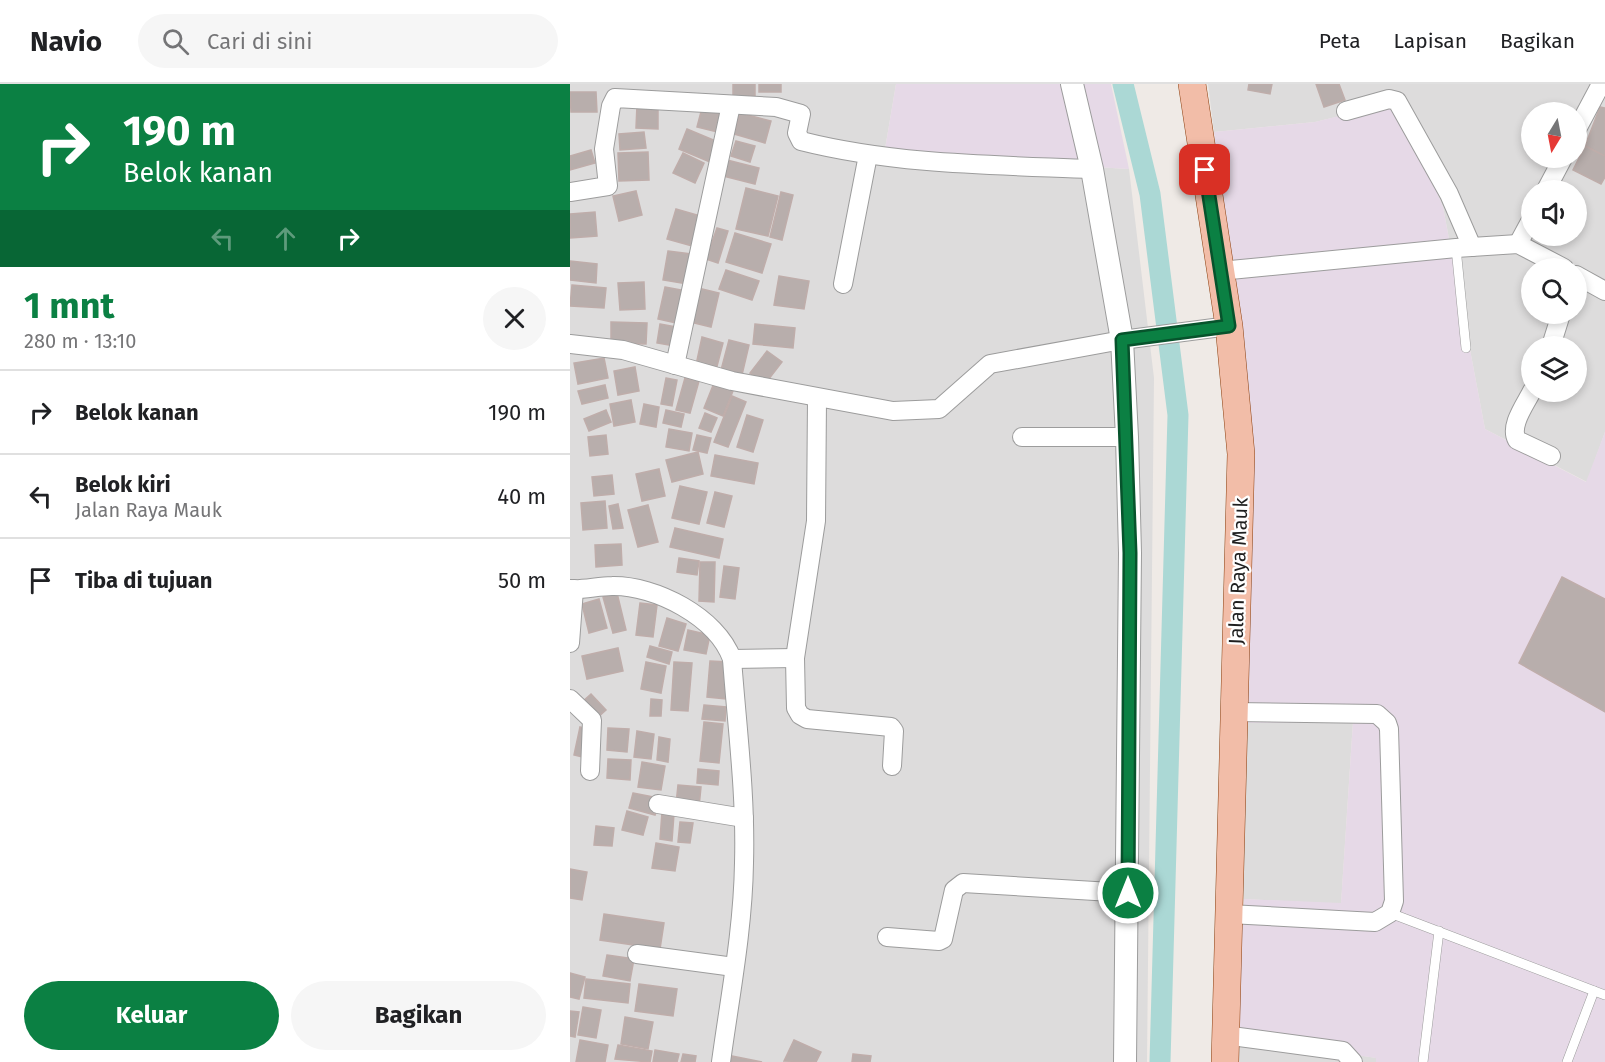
<!DOCTYPE html>
<html lang="id">
<meta charset="utf-8">
<style>
:root{--surface:#fff;--page:#f6f6f6;--text:#202124;--muted:#757577;--line:#e0e0e0;--accent:#0b8043}
body{margin:0;font-family:"Fira Sans",sans-serif;background:var(--page);color:var(--text);height:100vh;display:flex;flex-direction:column;font-size:22px;white-space:nowrap}
*{box-sizing:border-box;margin:0}
p{font-size:20px;color:var(--muted)}
.icon{flex:none;width:33px;height:33px;fill:none;stroke:currentColor;stroke-width:2;stroke-linecap:round;stroke-linejoin:round}
.map{position:relative;flex:1;overflow:hidden}
.details{display:flex;flex-direction:column;background:var(--surface);width:570px}
.details>*{flex:none}
.banner{background:#0b8043;color:#fff;overflow:hidden}
.needle{width:39px;rotate:190deg}
.controls{position:absolute;left:951px;top:18px;display:grid;gap:12px}
.controls a{display:grid;place-items:center;width:66px;height:66px;border-radius:50%;background:var(--surface);box-shadow:0 3px 9px #0003;font-size:30px}
.pin{position:absolute;display:grid;place-items:center;width:51px;height:51px;color:#fff;margin:-26px;border-radius:12px;box-shadow:0 3px 9px #0006}
.me{position:absolute;width:66px;margin:-33px;rotate:0deg;stroke-linejoin:round;filter:drop-shadow(0 0 4px #0008)}
.turn{display:flex;align-items:center;gap:21px;height:126px;padding:0 24px;font-size:27px}
.turn .icon{width:78px;height:78px;stroke-width:2.5}
.turn b{display:block;font-size:42px;line-height:51px}
.lanes{display:flex;align-items:center;height:57px;padding:0 24px;background:#0003;justify-content:center;gap:30px;direction:ltr}
.lanes .off{opacity:.35}
.round{display:grid;place-items:center;flex:none;width:63px;height:63px;border-radius:32px;background:var(--page)}
.summary{display:flex;align-items:center;justify-content:space-between;height:102px;padding:0 24px}
h1{font-size:36px;font-weight:700;line-height:45px;color:var(--accent)}
.primary-button{display:flex;gap:12px;margin-top:auto;padding:12px 24px}
.primary-button a{flex:1;height:69px;border-radius:36px;background:var(--accent);color:#fff;font-size:24px;font-weight:700;line-height:69px;text-align:center}
.primary-button a+a{background:var(--page);color:var(--text)}
ul{padding:0;list-style:none}
li{display:flex;align-items:center;gap:18px;height:84px;padding:0 24px;border-top:2px solid var(--line)}
li div{flex:1}
li b{display:block;font-size:22px}
li em{font-style:normal}
header{display:flex;align-items:center;gap:36px;box-sizing:border-box;height:84px;padding:0 30px;background:var(--surface);border-bottom:2px solid var(--line)}
header strong{font-size:28px}
nav{display:flex;gap:33px;margin-inline-start:auto;font-size:21px}
.search{width:420px;height:54px;background:var(--page);display:flex;align-items:center;gap:15px;box-sizing:border-box;padding:0 21px;border-radius:33px;color:var(--muted);font-size:22px}
main{display:flex;flex:1;min-height:0}
.map>svg:first-child{display:block}
</style>
<header>
<strong>Navio</strong>
<div class="search"><svg class="icon" aria-label="search" viewBox="0 0 24 24"><circle cx="10" cy="10" r="6"/><path d="M15 15l6 6"/></svg>Cari di sini</div>
<nav><a>Peta</a><a>Lapisan</a><a>Bagikan</a></nav>
</header>
<main>
<section class="details">
<div class="banner">
<div class="turn"><svg class="icon" aria-label="right" viewBox="0 0 24 24"><path d="M7 20v-9h11M14 6l5 5-5 5"/></svg><div><b>190 m</b>Belok kanan</div></div>
<div class="lanes"><svg class="icon off" aria-label="left" viewBox="0 0 24 24"><path d="M17 20v-9H6M10 6l-5 5 5 5"/></svg><svg class="icon off" aria-label="ahead" viewBox="0 0 24 24"><path d="M12 20V5M6 11l6-6 6 6"/></svg><svg class="icon" aria-label="right" viewBox="0 0 24 24"><path d="M7 20v-9h11M14 6l5 5-5 5"/></svg></div>
</div>
<div class="summary"><div><h1>1 mnt</h1><p>280 m · 13:10</p></div><a class="round"><svg class="icon" aria-label="close" viewBox="0 0 24 24"><path d="M6 6l12 12M18 6L6 18"/></svg></a></div>
<ul>
<li><svg class="icon" aria-label="right" viewBox="0 0 24 24"><path d="M7 20v-9h11M14 6l5 5-5 5"/></svg><div><b>Belok kanan</b></div><em>190 m</em></li>
<li><svg class="icon" aria-label="left" viewBox="0 0 24 24"><path d="M17 20v-9H6M10 6l-5 5 5 5"/></svg><div><b>Belok kiri</b><p>Jalan Raya Mauk</p></div><em>40 m</em></li>
<li><svg class="icon" aria-label="arrive" viewBox="0 0 24 24"><path d="M6 21V4h12l-3 4 3 4H6"/></svg><div><b>Tiba di tujuan</b></div><em>50 m</em></li>
</ul>
<div class="primary-button"><a>Keluar</a><a>Bagikan</a></div>
</section>
<div class="map">
<svg width="1035" height="978" viewBox="0 0 1035 978">
<rect width="100%" height="100%" fill="#efeae6"/>
<g fill="#dddcdc" fill-rule="evenodd">
<path d="M0,0H326L314,71L559,85L584,294L577,978H0Z"/>
<path d="M638,0H1035V348L1017,398L915,345L873,123L829,18L745,38L644,48ZM962,28H1006V74H962ZM962,106H1006V152H962ZM962,184H1006V230H962ZM962,262H1006V308H962Z"/>
<path d="M783,637L771,820L674,815L664,639Z"/>
<path d="M666,953L807,974L806,978H666Z"/>
</g>
<g fill="#e6d9e7">
<path d="M326,0H541L559,85L314,71Z"/>
<path d="M829,17L873,123L915,345L1016,398L1035,348V978H806V974L666,953L674,815L771,819L783,638L664,639L674,386L644,48L745,38Z"/>
</g>
<g fill="none" stroke-linecap="round" stroke-linejoin="round">
<path stroke="#abd8d5" stroke-width="21" d="M553,0L580,110L608,331L590,978"/>
</g>
<g fill="#b8aeac" stroke="#bfadaa" stroke-width="1.5">
<rect x="163" y="0" width="22" height="12"/>
<rect x="189" y="0" width="22" height="8"/>
<path d="M679,0H702L700,10L678,6Z"/>
<path d="M746,0H769L775,16L754,23Z"/>
<path d="M0,8H26L27,28H1Z"/>
<path d="M67,21L88,22V45L66,44Z"/>
<path d="M1030,23L1035,24V72L1015,62Z"/>
<path d="M132,24L156,31L152,49L127,43Z"/>
<path d="M170,29L201,37L195,59L164,50Z"/>
<path d="M117,45L148,58L140,78L109,65Z"/>
<path d="M74,48L76,64L50,66L49,50Z"/>
<path d="M166,57L185,62L180,78L161,72Z"/>
<path d="M1015,62L1035,72V93L1031,100L1003,86Z"/>
<path d="M21,66L25,79L0,86V72Z"/>
<path d="M78,68L79,96L49,97L48,69Z"/>
<path d="M113,69L134,79L125,99L103,89Z"/>
<path d="M157,76L189,84L185,100L153,92Z"/>
<path d="M176,104L208,112L198,152L166,145Z"/>
<path d="M66,107L72,131L49,137L43,112Z"/>
<path d="M211,108L223,111L212,156L200,153Z"/>
<path d="M106,125L134,133L126,163L97,155Z"/>
<path d="M25,128L27,152L0,154V130Z"/>
<path d="M147,144L158,147L148,179L136,175Z"/>
<path d="M165,149L201,160L192,189L156,178Z"/>
<path d="M98,167L121,170L117,200L93,196Z"/>
<path d="M0,177L27,180L26,199L0,196Z"/>
<path d="M156,186L189,197L182,216L149,205Z"/>
<path d="M209,192L239,197L234,225L204,221Z"/>
<path d="M74,198L75,225L50,226L48,199Z"/>
<path d="M2,201L36,204L34,224L0,222Z"/>
<path d="M95,203L117,207L111,240L88,235Z"/>
<path d="M128,204L149,209L141,243L120,238Z"/>
<path d="M41,238L77,239L76,260L41,259Z"/>
<path d="M90,240L107,243L104,262L87,259Z"/>
<path d="M185,240L225,244L223,264L183,260Z"/>
<path d="M132,253L153,259L146,286L126,281Z"/>
<path d="M159,256L179,261L171,295L150,290Z"/>
<path d="M197,267L212,278L195,300L180,289Z"/>
<path d="M34,274L38,294L8,300L4,279Z"/>
<path d="M65,283L69,307L48,311L44,287Z"/>
<path d="M96,294L107,296L102,322L91,320Z"/>
<path d="M115,294L129,297L120,329L106,326Z"/>
<path d="M144,299L163,307L153,332L134,324Z"/>
<path d="M35,301L38,314L12,320L8,307Z"/>
<path d="M162,312L176,318L158,363L144,358Z"/>
<path d="M61,316L65,338L44,342L40,320Z"/>
<path d="M74,320L89,323L86,343L70,340Z"/>
<path d="M36,326L41,338L19,347L14,335Z"/>
<path d="M96,326L114,330L111,343L93,339Z"/>
<path d="M135,329L147,334L141,348L129,344Z"/>
<path d="M177,331L193,336L183,368L167,363Z"/>
<path d="M99,345L122,349L119,367L96,363Z"/>
<path d="M36,351L38,370L20,372L18,353Z"/>
<path d="M127,351L141,354L137,369L123,366Z"/>
<path d="M128,368L133,390L102,398L96,376Z"/>
<path d="M145,371L188,379L184,400L141,392Z"/>
<path d="M89,385L95,412L72,417L66,390Z"/>
<path d="M42,391L44,410L24,412L22,393Z"/>
<path d="M110,402L137,408L129,440L102,434Z"/>
<path d="M145,408L162,412L154,443L137,439Z"/>
<path d="M35,417L37,444L13,446L11,419Z"/>
<path d="M48,420L53,444L43,445L39,422Z"/>
<path d="M78,421L88,458L68,463L58,426Z"/>
<path d="M105,444L153,455L149,474L100,463Z"/>
<path d="M51,460L52,481L26,483L25,461Z"/>
<path d="M109,474L129,477L127,491L107,488Z"/>
<path d="M130,478H145L144,518L129,517Z"/>
<path d="M154,482L169,484L165,515L150,513Z"/>
<path d="M992,493L1035,515V628L949,579Z"/>
<path d="M47,509L56,546L43,549L33,513Z"/>
<path d="M29,515L37,544L19,549L12,520Z"/>
<path d="M70,519L87,521L83,553L66,551Z"/>
<path d="M97,534L116,540L108,567L89,562Z"/>
<path d="M118,546L140,551L136,570L114,566Z"/>
<path d="M80,562L102,568L99,580L77,573Z"/>
<path d="M48,564L53,587L17,595L12,572Z"/>
<path d="M140,577L159,578L156,615L137,613Z"/>
<path d="M76,578L96,582L91,609L71,605Z"/>
<path d="M104,578L122,579L118,627L101,626Z"/>
<path d="M21,610L36,626L26,635L11,619Z"/>
<path d="M81,615L92,616L91,632H80Z"/>
<path d="M134,621L156,623L155,637L132,635Z"/>
<path d="M134,638L153,640L149,679L130,677Z"/>
<path d="M10,643L23,646L17,674L4,671Z"/>
<path d="M38,644L59,645L57,668L37,666Z"/>
<path d="M67,647L84,650L81,675L64,673Z"/>
<path d="M89,653L100,655L98,678L87,676Z"/>
<path d="M38,675L61,676L60,696L37,694Z"/>
<path d="M72,678L95,682L91,706L68,703Z"/>
<path d="M128,685L149,687L148,701L127,699Z"/>
<path d="M108,701L131,703L129,723L106,720Z"/>
<path d="M63,709L89,714L85,731L59,724Z"/>
<path d="M57,727L78,733L73,751L52,746Z"/>
<path d="M92,728L104,730L102,757L90,755Z"/>
<path d="M110,738L123,739L120,759L108,758Z"/>
<path d="M26,742L44,744L42,762L24,761Z"/>
<path d="M86,759L109,763L105,787L82,784Z"/>
<path d="M0,785L17,788L12,816L0,814Z"/>
<path d="M34,830L94,839L90,865L30,856Z"/>
<path d="M37,871L64,875L60,897L33,892Z"/>
<path d="M0,889L15,893L9,915L0,913Z"/>
<path d="M16,895L60,900L58,919L14,914Z"/>
<path d="M69,900L107,905L103,932L65,927Z"/>
<path d="M13,923L31,926L26,954L8,951Z"/>
<path d="M0,927L9,928L5,953L0,952Z"/>
<path d="M55,933L83,938L78,965L51,960Z"/>
<path d="M10,956L38,961L35,978H6Z"/>
<path d="M224,956L251,968L246,978L214,977Z"/>
<path d="M48,961L82,967L80,978L45,975Z"/>
<path d="M85,966L109,970L107,978H83Z"/>
<path d="M113,970L126,972L125,978H111Z"/>
<path d="M283,970L301,972L300,978H282Z"/>
<path d="M162,972L192,978H161Z"/>
</g>
<g fill="none" stroke-linecap="round" stroke-linejoin="round">
<defs>
<g id="service">
<path d="M886,164L896,264"/>
<path d="M820,829L1035,911"/>
<path d="M853,978L869,847"/>
<path d="M997,978L1024,907"/>
</g>
<g id="minor">
<path d="M776,27L819,15L827,17L879,110L902,163"/>
<path d="M1006,47L1031,0"/>
<path d="M976,106L993,74"/>
<path d="M0,108L38,102L34,65L41,22L45,14L206,23L231,30L227,49L231,57C326,81 425,81 522,85"/>
<path d="M948,160L962,134"/>
<path d="M650,187L886,164L948,160L994,184"/>
<path d="M1006,191L1035,207"/>
<path d="M273,200L298,71"/>
<path d="M0,260L53,266L162,297L323,327L369,325L420,280L552,256L659,242"/>
<path d="M981,262L991,230"/>
<path d="M105,281L161,21"/>
<path d="M962,307C955,321 939,342 947,356L981,372"/>
<path d="M247,315L246,437L225,574L226,624L230,631L237,635L321,643L324,647L322,682"/>
<path d="M452,353H557"/>
<path d="M0,505C14,506 28,502 42,502C85,501 147,533 162,575L225,574"/>
<path d="M0,559L4,505"/>
<path d="M0,615L22,636L20,687"/>
<path d="M88,720L174,734"/>
<path d="M659,830L805,838L820,829L824,817L819,645L817,639L807,630L663,628"/>
<path d="M317,853L369,857L373,855L384,806L393,799L558,809"/>
<path d="M67,870L164,883"/>
<path d="M654,951L773,967L783,978"/>
<path d="M151,978C160,912 173,846 174,779C176,711 167,643 162,575"/>
</g>
<path id="tertiary" d="M502,0L522,85L552,256L557,353L560,469L555,978"/>
<path id="primary" d="M622,0L659,242L671,370L655,978"/>
</defs>
<use href="#service" stroke="#9c9c9c" stroke-width="10"/>
<use href="#minor" stroke="#9c9c9c" stroke-width="20"/>
<use href="#tertiary" stroke="#9c9c9c" stroke-width="24"/>
<use href="#primary" stroke="#8b3f0f" stroke-width="28"/>
<use href="#service" stroke="#fff" stroke-width="9"/>
<use href="#minor" stroke="#fff" stroke-width="18"/>
<use href="#tertiary" stroke="#fff" stroke-width="22"/>
<use href="#primary" stroke="#f2bda8" stroke-width="27"/>
</g>
<g fill="none" stroke-linecap="round" stroke-linejoin="round">
<defs>
<path id="route" d="M558,809L560,469L552,256L659,242L635,86"/>
</defs>
<use href="#route" stroke="#07532c" stroke-width="15"/>
<use href="#route" stroke="#0b8043" stroke-width="10"/>
</g>
<g text-anchor="middle" stroke-width="4.5" stroke-linejoin="round" paint-order="stroke">
<g font-size="20" fill="#1f1f1f" stroke="#fff">
<text transform="translate(668 487) rotate(-88)" y="7">Jalan Raya Mauk</text>
</g>
</g>
</svg>
<div class="controls">
<a><svg class="needle" viewBox="-14 -14 28 28"><path d="M0-13l5 13h-10z" fill="#e53935"/><path d="M0 13l5-13h-10z" fill="#757577"/></svg></a>
<a><svg class="icon" aria-label="sound" viewBox="0 0 24 24"><path d="M4 9h4l5-4v14l-5-4H4zM17 9q2 3 0 6"/></svg></a>
<a><svg class="icon" aria-label="search" viewBox="0 0 24 24"><circle cx="10" cy="10" r="6"/><path d="M15 15l6 6"/></svg></a>
<a><svg class="icon" aria-label="layers" viewBox="0 0 24 24"><path d="M12 4l9 5-9 5-9-5zM3 14l9 5 9-5"/></svg></a>
</div>
<div class="pin" style="left:635px;top:86px;background:#d93025"><svg class="icon" aria-label="arrive" viewBox="0 0 24 24"><path d="M6 21V4h12l-3 4 3 4H6"/></svg></div>
<svg class="me" style="left:558px;top:809px" viewBox="-20 -20 40 40"><circle r="17" fill="#0b8043" stroke="#fff" stroke-width="3"/><path d="M0-11L8 9 0 5-8 9z" fill="#fff"/></svg>
</div>
</main>
